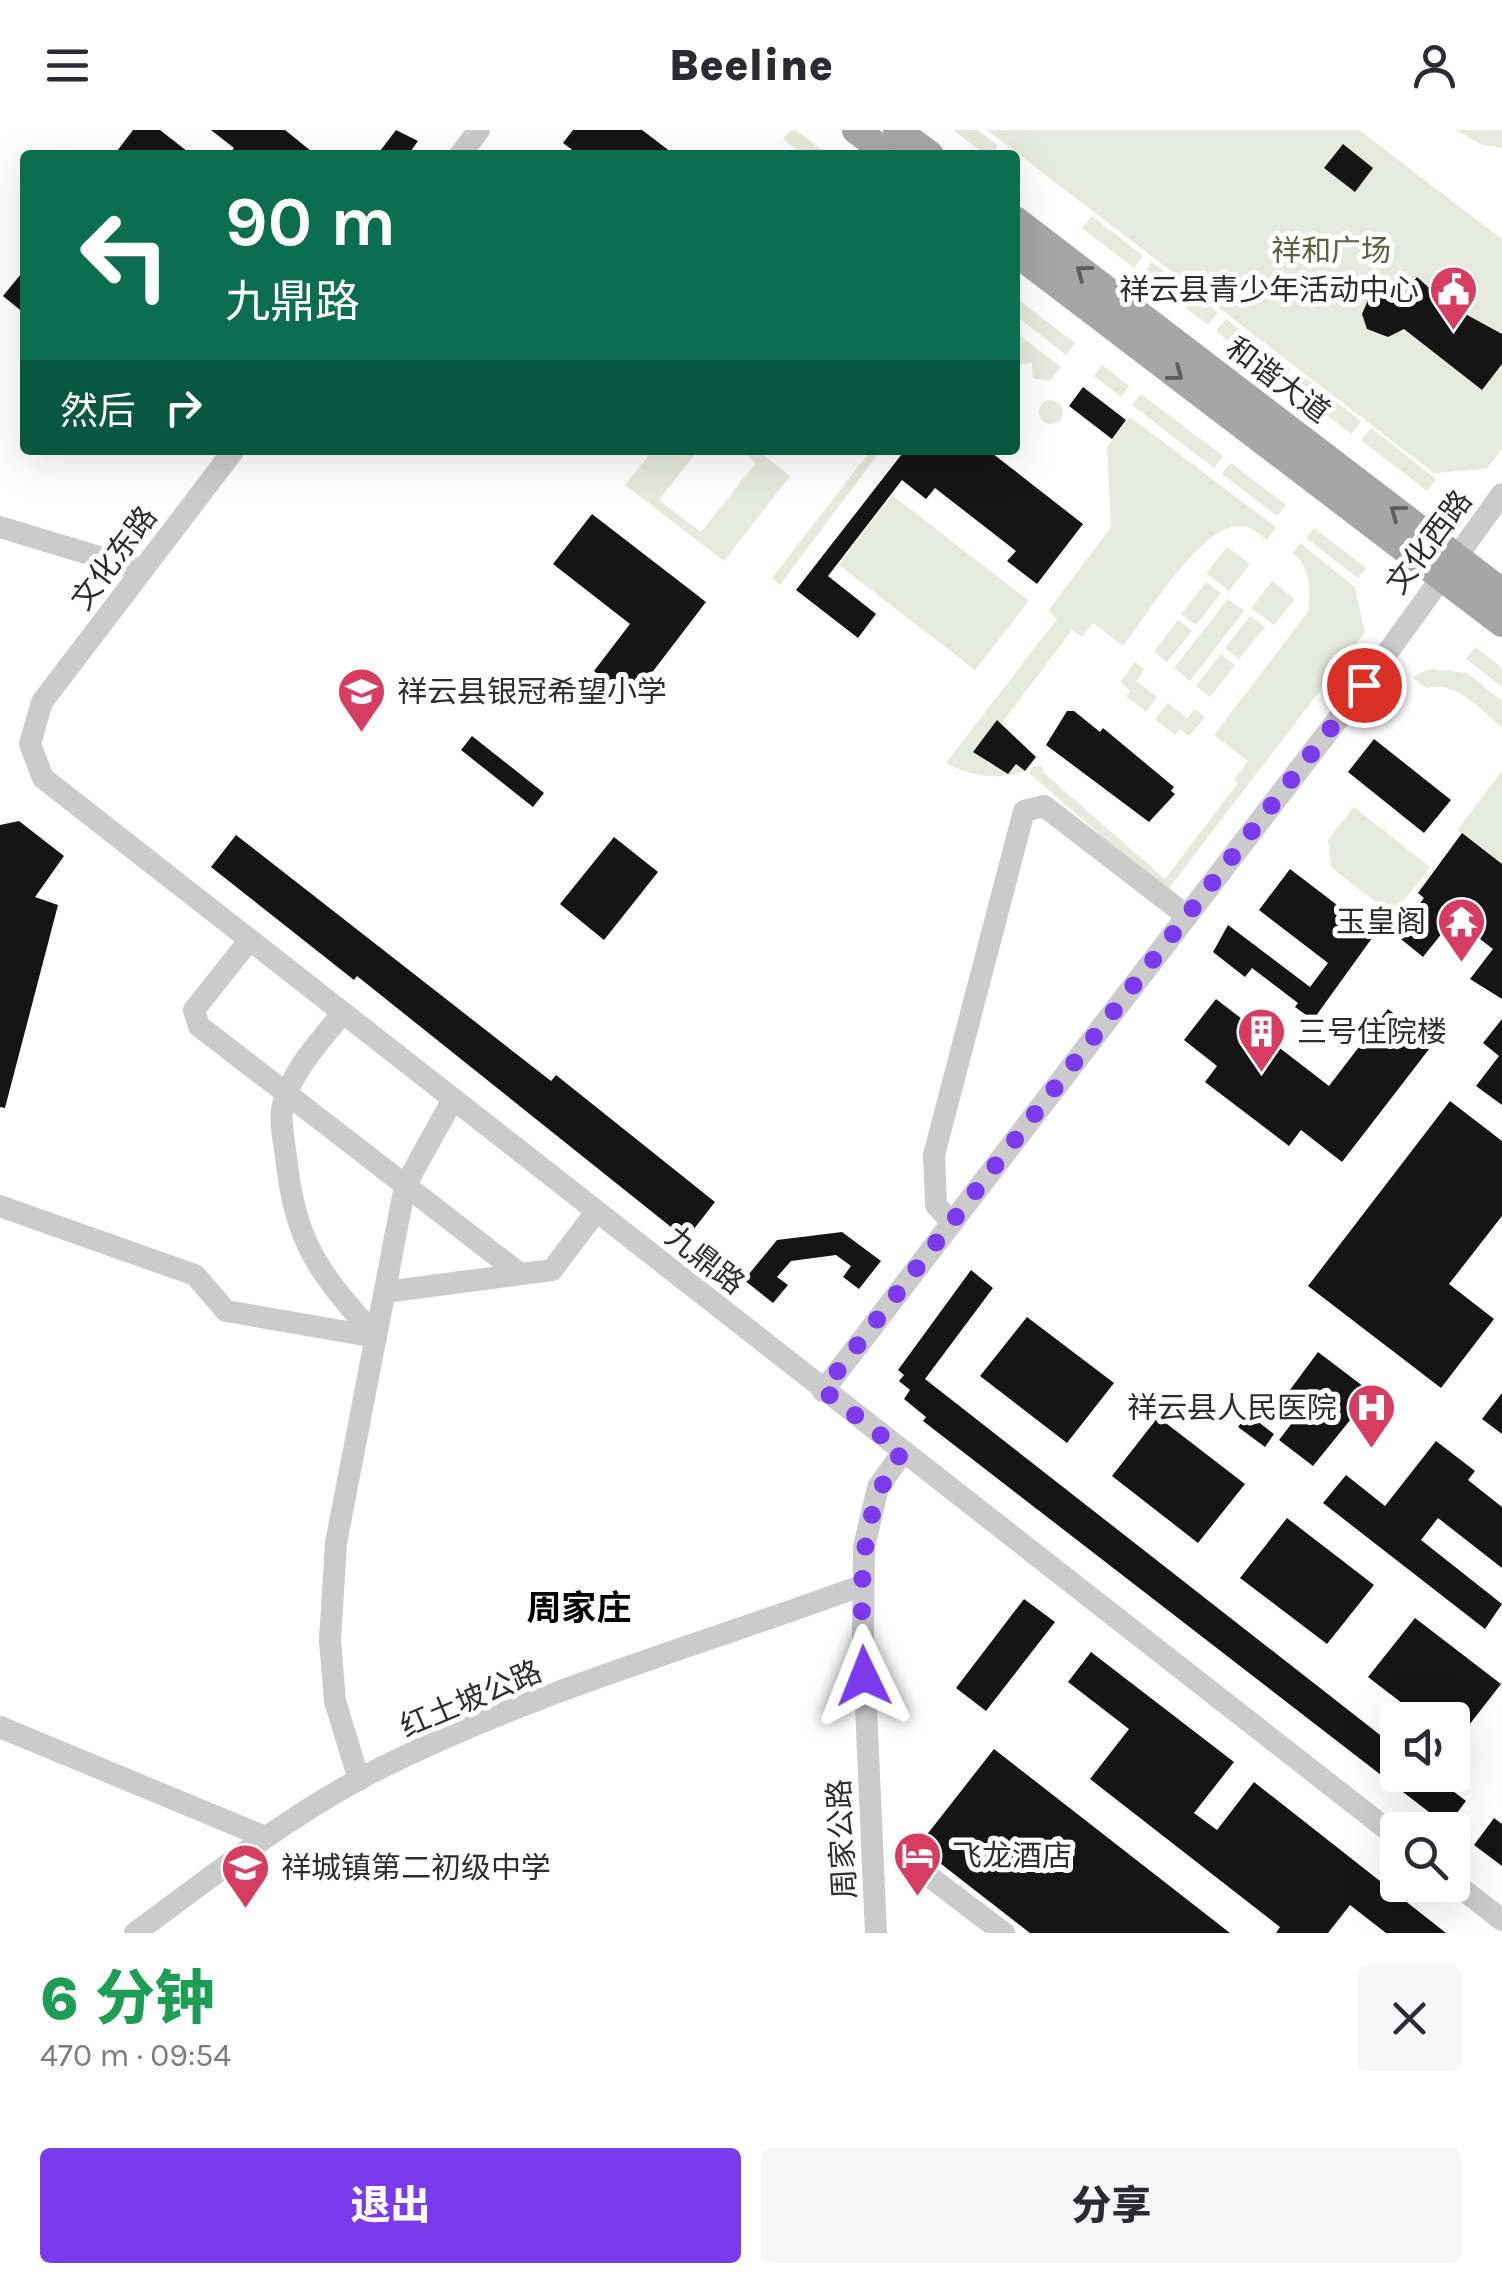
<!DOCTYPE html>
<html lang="zh">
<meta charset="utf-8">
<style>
:root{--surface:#fff;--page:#f7f7f7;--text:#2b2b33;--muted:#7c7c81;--accent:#7c3aed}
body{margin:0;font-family:Karla,"Noto Sans SC",sans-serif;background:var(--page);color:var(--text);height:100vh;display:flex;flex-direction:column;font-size:38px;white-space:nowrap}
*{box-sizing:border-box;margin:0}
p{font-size:32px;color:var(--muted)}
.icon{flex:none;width:55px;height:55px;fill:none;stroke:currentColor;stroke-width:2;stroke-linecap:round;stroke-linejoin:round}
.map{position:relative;height:1803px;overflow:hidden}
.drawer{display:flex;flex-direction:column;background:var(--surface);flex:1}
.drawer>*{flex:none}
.banner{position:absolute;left:20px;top:20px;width:1000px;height:305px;border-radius:10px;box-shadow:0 10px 40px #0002;background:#0b6e4f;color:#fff;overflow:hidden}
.fabs{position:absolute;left:1380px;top:1572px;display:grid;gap:20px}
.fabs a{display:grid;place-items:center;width:90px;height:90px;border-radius:10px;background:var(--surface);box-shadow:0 10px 40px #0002;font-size:50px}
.pin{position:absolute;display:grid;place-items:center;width:85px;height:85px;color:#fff;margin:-42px;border:5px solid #fff;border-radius:50%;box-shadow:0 2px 10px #0007}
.me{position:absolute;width:110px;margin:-55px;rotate:358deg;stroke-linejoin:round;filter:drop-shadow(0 0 8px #0008)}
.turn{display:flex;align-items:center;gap:35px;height:210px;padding:0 40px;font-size:45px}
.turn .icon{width:130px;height:130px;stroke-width:2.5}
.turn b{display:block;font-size:70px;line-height:85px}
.then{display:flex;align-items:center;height:95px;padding:0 40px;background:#0003;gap:20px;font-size:38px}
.round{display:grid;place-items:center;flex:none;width:105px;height:105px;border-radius:10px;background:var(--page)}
.overview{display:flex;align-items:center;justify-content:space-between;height:170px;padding:0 40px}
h1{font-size:60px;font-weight:800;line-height:75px;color:#1e9e55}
.action{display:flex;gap:20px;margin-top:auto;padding:20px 40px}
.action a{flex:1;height:115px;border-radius:10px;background:var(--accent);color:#fff;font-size:40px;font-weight:800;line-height:115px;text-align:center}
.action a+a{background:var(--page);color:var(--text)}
header{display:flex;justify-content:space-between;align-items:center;height:130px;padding:0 40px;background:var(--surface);font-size:45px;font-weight:800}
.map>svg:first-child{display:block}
</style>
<header><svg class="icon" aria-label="menu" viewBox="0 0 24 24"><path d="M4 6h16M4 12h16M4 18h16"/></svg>Beeline<svg class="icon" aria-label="person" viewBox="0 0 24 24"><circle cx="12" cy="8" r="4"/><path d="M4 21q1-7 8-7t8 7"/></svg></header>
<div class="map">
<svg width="1502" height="1803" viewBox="0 0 1502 1803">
<rect width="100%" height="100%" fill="#fff"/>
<g fill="#e6eadc">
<path d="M791,0H796L828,25H804L783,9Z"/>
<path d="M953,0H978L998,16L991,25H985Z"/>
<path d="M987,0H1359L1502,109V319L1486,339L1434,343Z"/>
<path d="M1456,0H1502V18L1480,14Z"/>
<path d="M1092,86L1143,126L1134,138L1082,98Z"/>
<path d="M1152,132L1218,182L1208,195L1143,144Z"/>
<path d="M1015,167L1075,213L1066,225L1015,185Z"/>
<path d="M1226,189L1291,239L1281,252L1216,201Z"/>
<path d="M1015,202L1061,237L1050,251L1033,248L1032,233L1015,235Z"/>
<path d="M1102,235L1129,256L1121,267L1094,246Z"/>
<path d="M1300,244L1361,291L1351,304L1290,257Z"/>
<path d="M1141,264L1223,326L1214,338L1132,275Z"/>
<circle cx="1051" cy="282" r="12"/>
<path d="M1130,287L1276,397L1267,410C1258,403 1251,396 1240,396C1200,395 1147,486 1123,516L1093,493L1082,507L1072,500L1001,594L997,591L973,621L991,635L1016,634L1025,641C999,651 970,646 946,633L1057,489L1048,481L1111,397L1107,317Z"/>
<path d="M1371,298L1436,349L1427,361L1361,310Z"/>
<path d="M653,320H698L659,370L701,402L756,333L740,320H757L790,346L724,431L625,355Z"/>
<path d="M871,320H881L780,455L772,448Z"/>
<path d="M1231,333L1286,375L1277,386L1222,344Z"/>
<path d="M892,365L1029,471L975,540L839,435Z"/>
<path d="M1314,398L1366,438L1358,448L1306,408Z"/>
<path d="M1300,413L1355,457L1365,502L1166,762L1029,643L1031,637L1042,636L1044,643L1165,749L1238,653L1234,650L1248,631L1214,605L1308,482C1311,460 1311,438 1293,423Z"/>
<path d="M1227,417L1250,434L1229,461L1206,443Z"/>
<path d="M1272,451L1295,469L1274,495L1251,478Z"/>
<path d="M1206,452L1221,463L1196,495L1181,484Z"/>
<path d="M1228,469L1244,481L1190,551L1174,538Z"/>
<path d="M1250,486L1265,497L1239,529L1225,518Z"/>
<path d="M1178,490L1192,501L1167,532L1154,522Z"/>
<path d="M1475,517L1502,538V557L1466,529Z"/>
<path d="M1221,524L1235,535L1210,567L1196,556Z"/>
<path d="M1135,532L1144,539L1136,551L1157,567L1146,582L1126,566L1130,561L1120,552Z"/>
<path d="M1430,539L1467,543L1502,571V597C1480,579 1456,550 1426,558L1412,547Z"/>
<path d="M1168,573L1187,588L1195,579L1205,587L1189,606L1180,599L1175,605L1155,589Z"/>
<path d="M1502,641V734L1457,700Z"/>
<path d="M1354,677L1430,737L1392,785L1331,737L1328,710Z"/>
</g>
<g fill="#151515">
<path d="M133,0H160L192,25H114Z"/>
<path d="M211,0H285L316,25H228L234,18Z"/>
<path d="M396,0L418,11L408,25H377Z"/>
<path d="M573,0H642L675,25H579L563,13Z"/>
<path d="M1343,14L1373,38L1355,62L1324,38Z"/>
<path d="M25,139V184L3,166Z"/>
<path d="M1417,147L1447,174L1502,204V234L1482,260L1404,199L1388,207L1367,199L1362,184L1368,170L1381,162L1402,166Z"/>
<path d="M1083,257L1126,290L1112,309L1069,276Z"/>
<path d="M905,320H988L1083,394L1037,454L1007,431L1016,421L935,358L926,369L902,350L828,446L876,484L858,508L796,460Z"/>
<path d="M592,384L706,472L631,570L594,541L630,494L553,434Z"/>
<path d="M1067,581H1074L1100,602L1103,598L1174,657L1171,661L1175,664L1149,692L1046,615Z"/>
<path d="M997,590L1036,627L1025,641L1016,634L1008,644L973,622Z"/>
<path d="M472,606L544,663L533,677L461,620Z"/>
<path d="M1374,609L1451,670L1424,703L1348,642Z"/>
<path d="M19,691L64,726L35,767L58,775L5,978L0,977V695Z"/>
<path d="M1462,703L1502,734V869L1470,849L1493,819L1463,796L1457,804L1447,797L1423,827L1396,805L1424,768L1418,763Z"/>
<path d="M236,705L551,951L556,945L715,1072L686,1109L357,846L354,850L211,737Z"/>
<path d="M614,707L658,742L604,810L560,774Z"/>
<path d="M1290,739L1375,804L1313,890L1295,877L1298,873L1252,838L1245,847L1213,822L1228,795L1310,857L1328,833L1259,780Z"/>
<path d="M1216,869L1329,956L1388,879L1433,914L1342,1032L1301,1000L1289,1016L1205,952L1217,936L1184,910Z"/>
<path d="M1502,889V975L1476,956L1499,926L1483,913Z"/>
<path d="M1450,971L1502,1011V1086L1449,1154L1494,1189L1441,1258L1308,1156Z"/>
<path d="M842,1102L881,1131L859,1159L843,1147L851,1136L836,1125L791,1131L777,1147L788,1155L773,1173L744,1150L777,1110Z"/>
<path d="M971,1140L993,1158L925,1249L1398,1619V1645H1432L1466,1671L1447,1696L923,1291L926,1287L904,1269L910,1260L899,1251L904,1245L898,1240Z"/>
<path d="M1027,1187L1114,1253L1067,1313L980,1246Z"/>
<path d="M1318,1222L1372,1263L1313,1336L1279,1310L1298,1285L1281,1272Z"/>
<path d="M1502,1263V1304L1482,1289Z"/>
<path d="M1248,1284L1274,1304L1265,1317L1238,1297Z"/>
<path d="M1158,1287L1245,1354L1198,1413L1112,1346Z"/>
<path d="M1436,1311L1475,1341L1468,1350L1502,1377V1438L1438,1388L1421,1410L1502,1474L1485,1499L1323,1373L1346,1345L1385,1376Z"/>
<path d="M1287,1388L1374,1455L1327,1514L1240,1448Z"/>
<path d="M1024,1469L1055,1492L986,1581L956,1558Z"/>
<path d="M1415,1488L1501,1554L1452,1617V1590H1424L1368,1547Z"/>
<path d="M1091,1522L1234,1632L1194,1683L1217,1700L1254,1652L1446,1803H1386L1350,1775L1328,1803H1276L1280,1797L1090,1649L1129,1599L1068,1552Z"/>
<path d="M994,1619L1230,1803H1030L918,1716Z"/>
<path d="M1494,1688L1502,1694V1736L1474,1715Z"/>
</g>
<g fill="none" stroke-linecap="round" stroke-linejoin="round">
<g stroke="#cbcbcb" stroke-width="22">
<path d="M460,25L479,0"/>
<path d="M234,320L42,572L30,614L43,648L1398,1708"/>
<path d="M0,397L142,440"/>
<path d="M248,812L194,880L199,896L519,1143"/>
<path d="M0,1076L195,1145L226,1181L376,1207C319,1142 296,1116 286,1027C284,1011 279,991 283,974C293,940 319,912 341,885"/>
<path d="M952,1093L936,1075L934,1025L1024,681L1044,676L1187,786"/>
<path d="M385,1162L552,1140L595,1083"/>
<path d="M823,1261L1364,555L1502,364"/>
<path d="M0,1597L265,1707"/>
<path d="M359,1650L335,1571L330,1510L336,1413L405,1056L452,971"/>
<path d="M910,1732L1004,1803"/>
<path d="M1452,1751L1502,1790"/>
<path d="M135,1803C210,1748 284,1689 367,1645C523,1564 699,1516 863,1455"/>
<path d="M876,1803L863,1509L864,1417L878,1357L903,1322"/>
</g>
<g stroke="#a6a6a6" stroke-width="28">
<path d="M856,0L889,25"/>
<path d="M897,0L930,25"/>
<path d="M1015,90L1502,462"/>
<path d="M1015,122L1502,493"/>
</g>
</g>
<defs><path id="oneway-chevron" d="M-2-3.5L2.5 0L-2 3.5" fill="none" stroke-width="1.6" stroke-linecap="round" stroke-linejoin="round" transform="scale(2.5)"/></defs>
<g stroke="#5e5e5e">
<use href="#oneway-chevron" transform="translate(1083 142) rotate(-143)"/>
<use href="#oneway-chevron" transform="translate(1176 244) rotate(37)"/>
<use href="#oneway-chevron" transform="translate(1397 382) rotate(-143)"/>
</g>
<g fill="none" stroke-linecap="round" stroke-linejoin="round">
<path stroke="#7c3aed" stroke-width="18" stroke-dasharray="0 32.4" d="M864,1546C861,1469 854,1387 902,1322L823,1260L1364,555"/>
</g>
<defs>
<symbol id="civic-pin" viewBox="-11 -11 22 30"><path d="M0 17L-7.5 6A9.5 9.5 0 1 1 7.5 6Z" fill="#d73d60" stroke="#fff"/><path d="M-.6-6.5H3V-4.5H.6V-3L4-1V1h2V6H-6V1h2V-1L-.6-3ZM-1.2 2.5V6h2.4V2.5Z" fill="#fff"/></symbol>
<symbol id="school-pin" viewBox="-11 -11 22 30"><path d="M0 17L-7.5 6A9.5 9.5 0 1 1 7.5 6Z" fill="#d73d60" stroke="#fff"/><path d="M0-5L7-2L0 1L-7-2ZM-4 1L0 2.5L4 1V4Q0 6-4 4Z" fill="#fff"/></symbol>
<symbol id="temple-pin" viewBox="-11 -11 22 30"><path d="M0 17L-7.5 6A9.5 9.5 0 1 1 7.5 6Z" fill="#d73d60" stroke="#fff"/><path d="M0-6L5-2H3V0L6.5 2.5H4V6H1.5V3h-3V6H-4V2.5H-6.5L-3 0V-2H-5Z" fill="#fff"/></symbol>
<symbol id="building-pin" viewBox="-11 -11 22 30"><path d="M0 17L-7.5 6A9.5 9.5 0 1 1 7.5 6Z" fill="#d73d60" stroke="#fff"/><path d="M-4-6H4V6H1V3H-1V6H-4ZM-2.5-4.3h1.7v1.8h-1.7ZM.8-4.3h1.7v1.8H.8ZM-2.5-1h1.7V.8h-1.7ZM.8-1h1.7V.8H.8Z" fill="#fff"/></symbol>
<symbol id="hospital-pin" viewBox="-11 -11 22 30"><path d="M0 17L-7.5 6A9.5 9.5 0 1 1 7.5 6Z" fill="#d73d60" stroke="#fff"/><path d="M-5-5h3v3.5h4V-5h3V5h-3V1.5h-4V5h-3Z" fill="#fff"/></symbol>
<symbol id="hotel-pin" viewBox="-11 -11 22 30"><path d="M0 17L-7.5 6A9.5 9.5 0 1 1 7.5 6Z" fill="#d73d60" stroke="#fff"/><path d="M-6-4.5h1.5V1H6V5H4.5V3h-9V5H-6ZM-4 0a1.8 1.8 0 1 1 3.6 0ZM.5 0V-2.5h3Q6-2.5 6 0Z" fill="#fff"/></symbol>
</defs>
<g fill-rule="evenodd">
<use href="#civic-pin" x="1426" y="132" width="55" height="75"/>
<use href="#school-pin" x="334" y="534" width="55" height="75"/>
<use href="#temple-pin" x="1434" y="764" width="55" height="75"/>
<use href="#building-pin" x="1234" y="874" width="55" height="75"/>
<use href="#hospital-pin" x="1344" y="1250" width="55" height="75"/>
<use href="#hotel-pin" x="890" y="1698" width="55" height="75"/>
<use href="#school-pin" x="218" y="1710" width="55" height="75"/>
</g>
<g text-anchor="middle" stroke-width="10" stroke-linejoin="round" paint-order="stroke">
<g font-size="30" fill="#57653f" stroke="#fff">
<text x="1331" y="131">祥和广场</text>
</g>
<g font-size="30" fill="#2e2e2e" stroke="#fff" text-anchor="start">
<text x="1419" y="170" text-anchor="end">祥云县青少年活动中心</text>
<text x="397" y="572">祥云县银冠希望小学</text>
<text x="1426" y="802" text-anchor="end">玉皇阁</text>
<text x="1297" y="912">三号住院楼</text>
<text x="1337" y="1288" text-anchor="end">祥云县人民医院</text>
<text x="952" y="1736">飞龙酒店</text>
<text x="281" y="1748">祥城镇第二初级中学</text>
</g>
<g font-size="30" fill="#2e2e2e" stroke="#fff">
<text transform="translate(1278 250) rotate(37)" y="10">和谐大道</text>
<text transform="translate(1429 412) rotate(-53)" y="10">文化西路</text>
<text transform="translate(114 428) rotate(-53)" y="10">文化东路</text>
<text transform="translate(705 1130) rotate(38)" y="10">九鼎路</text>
<text transform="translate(471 1569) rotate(-23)" y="10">红土坡公路</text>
<text transform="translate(842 1709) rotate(-93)" y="10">周家公路</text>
</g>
<g font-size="35" font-weight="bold" fill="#000" stroke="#fff">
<text x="579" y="1490">周家庄</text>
</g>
</g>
</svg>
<div class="fabs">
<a><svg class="icon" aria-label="sound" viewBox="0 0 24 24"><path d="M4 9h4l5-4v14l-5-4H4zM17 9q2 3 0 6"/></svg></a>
<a><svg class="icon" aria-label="search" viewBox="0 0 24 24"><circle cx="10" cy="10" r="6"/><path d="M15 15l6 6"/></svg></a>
</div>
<div class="pin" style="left:1364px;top:555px;background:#d93025"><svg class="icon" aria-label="arrive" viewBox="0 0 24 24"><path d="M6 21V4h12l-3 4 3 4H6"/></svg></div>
<svg class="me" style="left:864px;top:1546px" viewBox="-20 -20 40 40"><path d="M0-17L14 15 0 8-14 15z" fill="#7c3aed" stroke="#fff" stroke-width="4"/></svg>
<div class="banner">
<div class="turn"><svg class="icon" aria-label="left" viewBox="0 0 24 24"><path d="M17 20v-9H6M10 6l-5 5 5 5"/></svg><div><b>90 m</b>九鼎路</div></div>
<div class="then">然后<svg class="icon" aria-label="right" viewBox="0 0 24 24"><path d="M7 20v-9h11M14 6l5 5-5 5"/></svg></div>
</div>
</div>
<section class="drawer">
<div class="overview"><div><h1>6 分钟</h1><p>470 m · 09:54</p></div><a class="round"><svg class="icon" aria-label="close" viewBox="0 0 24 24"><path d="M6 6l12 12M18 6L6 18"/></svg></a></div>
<div class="action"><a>退出</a><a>分享</a></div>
</section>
